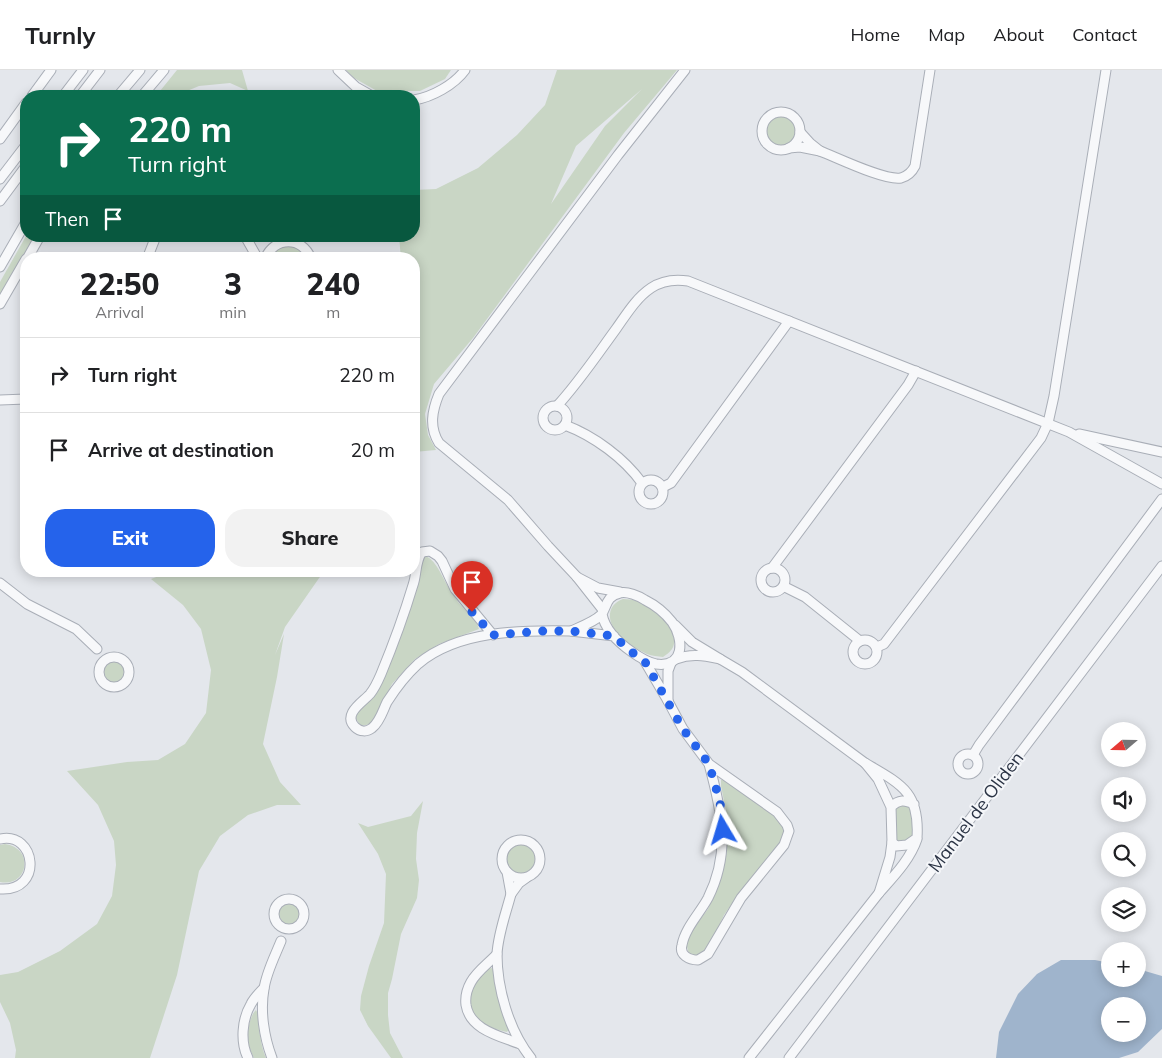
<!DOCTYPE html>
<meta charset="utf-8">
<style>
:root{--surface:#fff;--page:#f2f2f2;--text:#202124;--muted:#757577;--line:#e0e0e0;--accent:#2563eb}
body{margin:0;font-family:Mulish,sans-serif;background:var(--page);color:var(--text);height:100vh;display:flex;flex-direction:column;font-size:19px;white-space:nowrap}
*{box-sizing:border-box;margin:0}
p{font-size:16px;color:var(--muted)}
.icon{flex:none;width:28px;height:28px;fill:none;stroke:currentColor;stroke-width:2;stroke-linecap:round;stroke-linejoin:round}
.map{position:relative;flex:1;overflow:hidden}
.side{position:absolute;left:20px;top:182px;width:400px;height:325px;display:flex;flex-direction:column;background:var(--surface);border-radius:20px;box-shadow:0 2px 12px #0003}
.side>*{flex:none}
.top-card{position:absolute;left:20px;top:20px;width:400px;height:152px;border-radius:20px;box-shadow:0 2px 12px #0003;background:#0b6e4f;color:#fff;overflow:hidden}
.needle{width:32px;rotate:250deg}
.controls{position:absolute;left:1101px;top:652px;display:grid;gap:10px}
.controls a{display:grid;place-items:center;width:45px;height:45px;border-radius:50%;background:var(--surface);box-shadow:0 2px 12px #0003;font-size:25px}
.pin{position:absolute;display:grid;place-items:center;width:42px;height:42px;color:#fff;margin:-51px -21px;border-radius:50% 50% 50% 0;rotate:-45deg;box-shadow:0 0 5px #0007}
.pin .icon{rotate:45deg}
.me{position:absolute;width:55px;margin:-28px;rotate:353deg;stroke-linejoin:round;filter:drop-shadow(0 0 4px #0008)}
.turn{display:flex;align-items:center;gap:18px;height:105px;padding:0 25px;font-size:22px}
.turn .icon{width:65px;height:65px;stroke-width:2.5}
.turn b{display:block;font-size:35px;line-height:42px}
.then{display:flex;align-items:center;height:48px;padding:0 25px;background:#0003;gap:10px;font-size:19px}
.eta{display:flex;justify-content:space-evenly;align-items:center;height:85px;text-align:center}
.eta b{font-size:30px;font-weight:800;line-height:35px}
.action{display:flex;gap:10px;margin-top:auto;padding:10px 25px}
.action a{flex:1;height:58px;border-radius:20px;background:var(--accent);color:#fff;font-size:20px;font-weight:800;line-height:58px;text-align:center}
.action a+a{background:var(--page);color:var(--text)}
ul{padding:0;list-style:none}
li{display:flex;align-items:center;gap:15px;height:75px;padding:0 25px;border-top:1px solid var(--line)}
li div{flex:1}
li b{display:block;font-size:19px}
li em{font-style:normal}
header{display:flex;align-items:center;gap:30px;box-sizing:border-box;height:70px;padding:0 25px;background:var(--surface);border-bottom:1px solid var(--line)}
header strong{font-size:24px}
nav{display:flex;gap:28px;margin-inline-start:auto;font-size:18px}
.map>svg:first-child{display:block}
</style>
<header>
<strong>Turnly</strong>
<nav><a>Home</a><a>Map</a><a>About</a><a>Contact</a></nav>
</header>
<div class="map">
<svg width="1162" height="988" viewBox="0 0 1162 988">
<rect width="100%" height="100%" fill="#e4e7ec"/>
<g fill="#c9d6c5" fill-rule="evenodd">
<path d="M177,0H242L248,21L230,13L199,16L175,26H156Z"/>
<path d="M346,0H451L445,9L420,21H377L354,8Z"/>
<path d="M557,0H677L624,63L473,268L434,314L425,344L428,365L436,380L414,382V189H401L399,166H414V120L436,119L478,98L517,65L545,35ZM642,19L605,56L551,134L576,76Z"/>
<circle cx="781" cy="61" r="15"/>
<path d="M26,166H35L0,226V212Z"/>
<path d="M294,175L304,182L307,189H270C275,178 283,176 294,175Z"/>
<path d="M424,486C435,487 443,509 449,518C452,523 455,527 458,532C465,541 476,548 479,559L439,574L415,589L392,614L372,653L366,655H360L355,647L356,641L366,633Z"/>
<path d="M172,501L203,503L206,501H290V506L292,501H324L285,557L275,585L284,564L277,607L263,674L280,712L301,735H277L248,745L220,766L199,801L177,905L150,988H15L16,980L10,953L0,932V905L18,902L60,881L97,854L112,826L116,795L114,771L98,735L67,701L127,692L158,690L185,674L206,643L211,600L201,559L183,535L151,509Z"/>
<path d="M623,529C643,529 661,542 671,560C674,566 676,573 672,579C670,582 666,585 663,587C658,586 652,586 647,584C638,580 624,572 618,564C607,552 606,535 623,529Z"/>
<circle cx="113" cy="602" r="11"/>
<path d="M724,708L775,745L785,759L784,769L740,822L724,845L710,875L703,885L695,887L689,884L687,877L688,866L708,839L716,821L726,786L727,768V746L721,716V710Z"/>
<path d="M423,731L417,763L416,789L419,810L417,828L401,864L392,909L388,923V945L390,963L403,988H391L368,956L360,940L361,926L369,896L384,853L386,804L378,784L358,753L368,757L411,746Z"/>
<path d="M907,734L912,740L913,768L899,773L896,770L894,738L896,735Z"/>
<circle cx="521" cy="789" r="15"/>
<path d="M5,774C35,778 28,818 0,812V775Z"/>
<circle cx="289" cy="844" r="11"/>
<path d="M492,898L495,902L509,959L507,962C495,959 480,956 473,944C465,929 475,901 492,898Z"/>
<path d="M256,940C260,946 258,953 259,960C261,970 262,979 266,988H254C252,984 250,980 249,976C246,967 249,946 256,940Z"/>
</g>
<path fill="#9fb4cc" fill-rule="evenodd" d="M1061,890H1095L1110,893V909H1138V899L1162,906V959L1138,982L1119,988H996L999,962L1018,924L1037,904ZM1138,936V964H1110V936Z"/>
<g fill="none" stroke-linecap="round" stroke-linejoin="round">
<defs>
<g id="minor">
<path d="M338,0L356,17L372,26"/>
<path d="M32,26L51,0"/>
<path d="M63,26L83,0"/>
<path d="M80,26L100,0"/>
<path d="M118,26L140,0"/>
<path d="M142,26L164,0"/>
<path d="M414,30C432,27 454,15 465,0"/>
<circle cx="781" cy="61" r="19"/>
<path d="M0,69L26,33"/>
<path d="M789,78L800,77L820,81L810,73L800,62"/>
<path d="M820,81C838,88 885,111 901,108C908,106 912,102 915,96L930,0"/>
<path d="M0,109L26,75"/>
<path d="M0,131L26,96"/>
<path d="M245,166L258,189"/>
<path d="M27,189L40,166"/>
<path d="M147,189L156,166"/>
<path d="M265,189C274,166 303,166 311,189"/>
<path d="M0,197L26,152"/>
<path d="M0,234L26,189"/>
<path d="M0,330L26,329"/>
<circle cx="555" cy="348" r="12"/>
<path d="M557,336C579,312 597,285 616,259C626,245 636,228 651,218C663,210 675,209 688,211L1069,362L1162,414"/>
<path d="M565,355C594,366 624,388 642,413"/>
<path d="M1079,364L1162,382"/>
<circle cx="651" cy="422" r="12"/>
<path d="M663,417L671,413L789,251"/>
<circle cx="773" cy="510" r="12"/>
<path d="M772,498L908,315L916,301"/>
<path d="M577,507L548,476L508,430L439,373C429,357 432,341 439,324L618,85L685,0"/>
<path d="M0,513L27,534L76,559L97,579"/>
<path d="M785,517L805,527L860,571"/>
<path d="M603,540L577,507L598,518L620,522"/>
<path d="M602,544C605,560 619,573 632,582C639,587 647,592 656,594C685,598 684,569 672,552C665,543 655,535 645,530C639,526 627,521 620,523C605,526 607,538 601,545C594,552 580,557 571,561L614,566"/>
<path d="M675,555L692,572L720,589C705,586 692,583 676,589"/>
<path d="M493,565L455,519L442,491L438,486L430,481L422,482C415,491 417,504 413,515C404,545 393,575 381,604C378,611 375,618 370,624C363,632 342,644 355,657C360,662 367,662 372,658C380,652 383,640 387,632C396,618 406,605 418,594C458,560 522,560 571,561"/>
<circle cx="865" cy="582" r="12"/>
<path d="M877,577L884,574L1041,368L1048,353L1054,326L1106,0"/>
<circle cx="114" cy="602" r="15"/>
<path d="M720,589L742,602L865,693"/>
<path d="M644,590L668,631V601L671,593"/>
<path d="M668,631L683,659L709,694L777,742L787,755L789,761L784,775L741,828L708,884L698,890C689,890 679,885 682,875C685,858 700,843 708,828C731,782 722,742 709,694"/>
<circle cx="968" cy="694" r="10"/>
<path d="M973,685L979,675L1162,429"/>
<path d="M891,737L878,709L865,693C901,714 920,722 917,768L907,775L896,776L892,772L891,737C899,729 905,730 914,734"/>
<path d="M0,769C36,761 44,822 0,819"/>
<circle cx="521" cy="789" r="19"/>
<path d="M892,772L890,787L879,823C893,807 910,790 917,769"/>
<path d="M507,802L511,824L519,813L526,808"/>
<path d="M511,824C506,843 498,864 497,884C497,918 509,961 531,988"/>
<circle cx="289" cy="844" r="15"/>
<path d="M497,884C489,893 477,901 471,912C467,919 465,927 466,935C470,960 500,966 520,974"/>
<path d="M248,988C240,972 242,949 251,934C254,928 259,923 264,918"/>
<path d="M272,988C264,967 260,941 264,919C266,903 275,886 281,871"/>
<path d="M749,988L879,823"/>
<path d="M789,988L1162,496"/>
</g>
</defs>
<use href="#minor" stroke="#a9aeb7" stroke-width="11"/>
<use href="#minor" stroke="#f7f8fa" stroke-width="9"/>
</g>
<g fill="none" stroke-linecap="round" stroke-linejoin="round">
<path stroke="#2563eb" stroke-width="9" stroke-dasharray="0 16.2" d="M472,542L493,565L544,561H571L614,566L630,581L644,590L683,659L709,694L720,732L723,760"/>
</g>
<g text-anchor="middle" stroke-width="4" stroke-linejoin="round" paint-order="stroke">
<g font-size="18" fill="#2b3445" stroke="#f4f6f9">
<text transform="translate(976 742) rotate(-53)" y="6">Manuel de Oliden</text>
</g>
</g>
</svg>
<div class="controls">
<a><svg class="needle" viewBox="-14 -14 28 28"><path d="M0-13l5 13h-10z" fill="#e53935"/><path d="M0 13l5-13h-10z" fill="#757577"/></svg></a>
<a><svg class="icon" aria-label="sound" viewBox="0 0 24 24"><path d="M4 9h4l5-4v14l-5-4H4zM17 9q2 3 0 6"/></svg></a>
<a><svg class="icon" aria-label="search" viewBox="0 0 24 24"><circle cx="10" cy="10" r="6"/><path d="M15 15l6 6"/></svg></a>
<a><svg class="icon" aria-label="layers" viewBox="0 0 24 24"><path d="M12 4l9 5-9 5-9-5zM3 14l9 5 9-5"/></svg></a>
<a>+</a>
<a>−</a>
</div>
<div class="pin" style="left:472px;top:542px;background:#d93025"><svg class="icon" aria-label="arrive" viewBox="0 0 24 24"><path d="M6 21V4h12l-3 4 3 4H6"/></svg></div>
<svg class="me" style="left:723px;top:760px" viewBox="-20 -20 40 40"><path d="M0-17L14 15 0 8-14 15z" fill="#2563eb" stroke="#fff" stroke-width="4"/></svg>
<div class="top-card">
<div class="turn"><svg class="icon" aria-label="right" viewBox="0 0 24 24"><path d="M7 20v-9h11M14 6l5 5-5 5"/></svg><div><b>220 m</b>Turn right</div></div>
<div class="then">Then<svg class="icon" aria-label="arrive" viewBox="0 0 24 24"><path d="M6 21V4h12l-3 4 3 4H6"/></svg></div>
</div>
<section class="side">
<div class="eta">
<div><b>22:50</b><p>Arrival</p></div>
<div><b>3</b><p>min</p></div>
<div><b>240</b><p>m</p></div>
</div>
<ul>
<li><svg class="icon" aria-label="right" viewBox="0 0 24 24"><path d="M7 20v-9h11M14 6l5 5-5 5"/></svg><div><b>Turn right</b></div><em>220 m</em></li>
<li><svg class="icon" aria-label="arrive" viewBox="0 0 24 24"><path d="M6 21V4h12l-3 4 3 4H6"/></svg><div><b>Arrive at destination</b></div><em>20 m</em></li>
</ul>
<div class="action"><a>Exit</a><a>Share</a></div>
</section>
</div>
